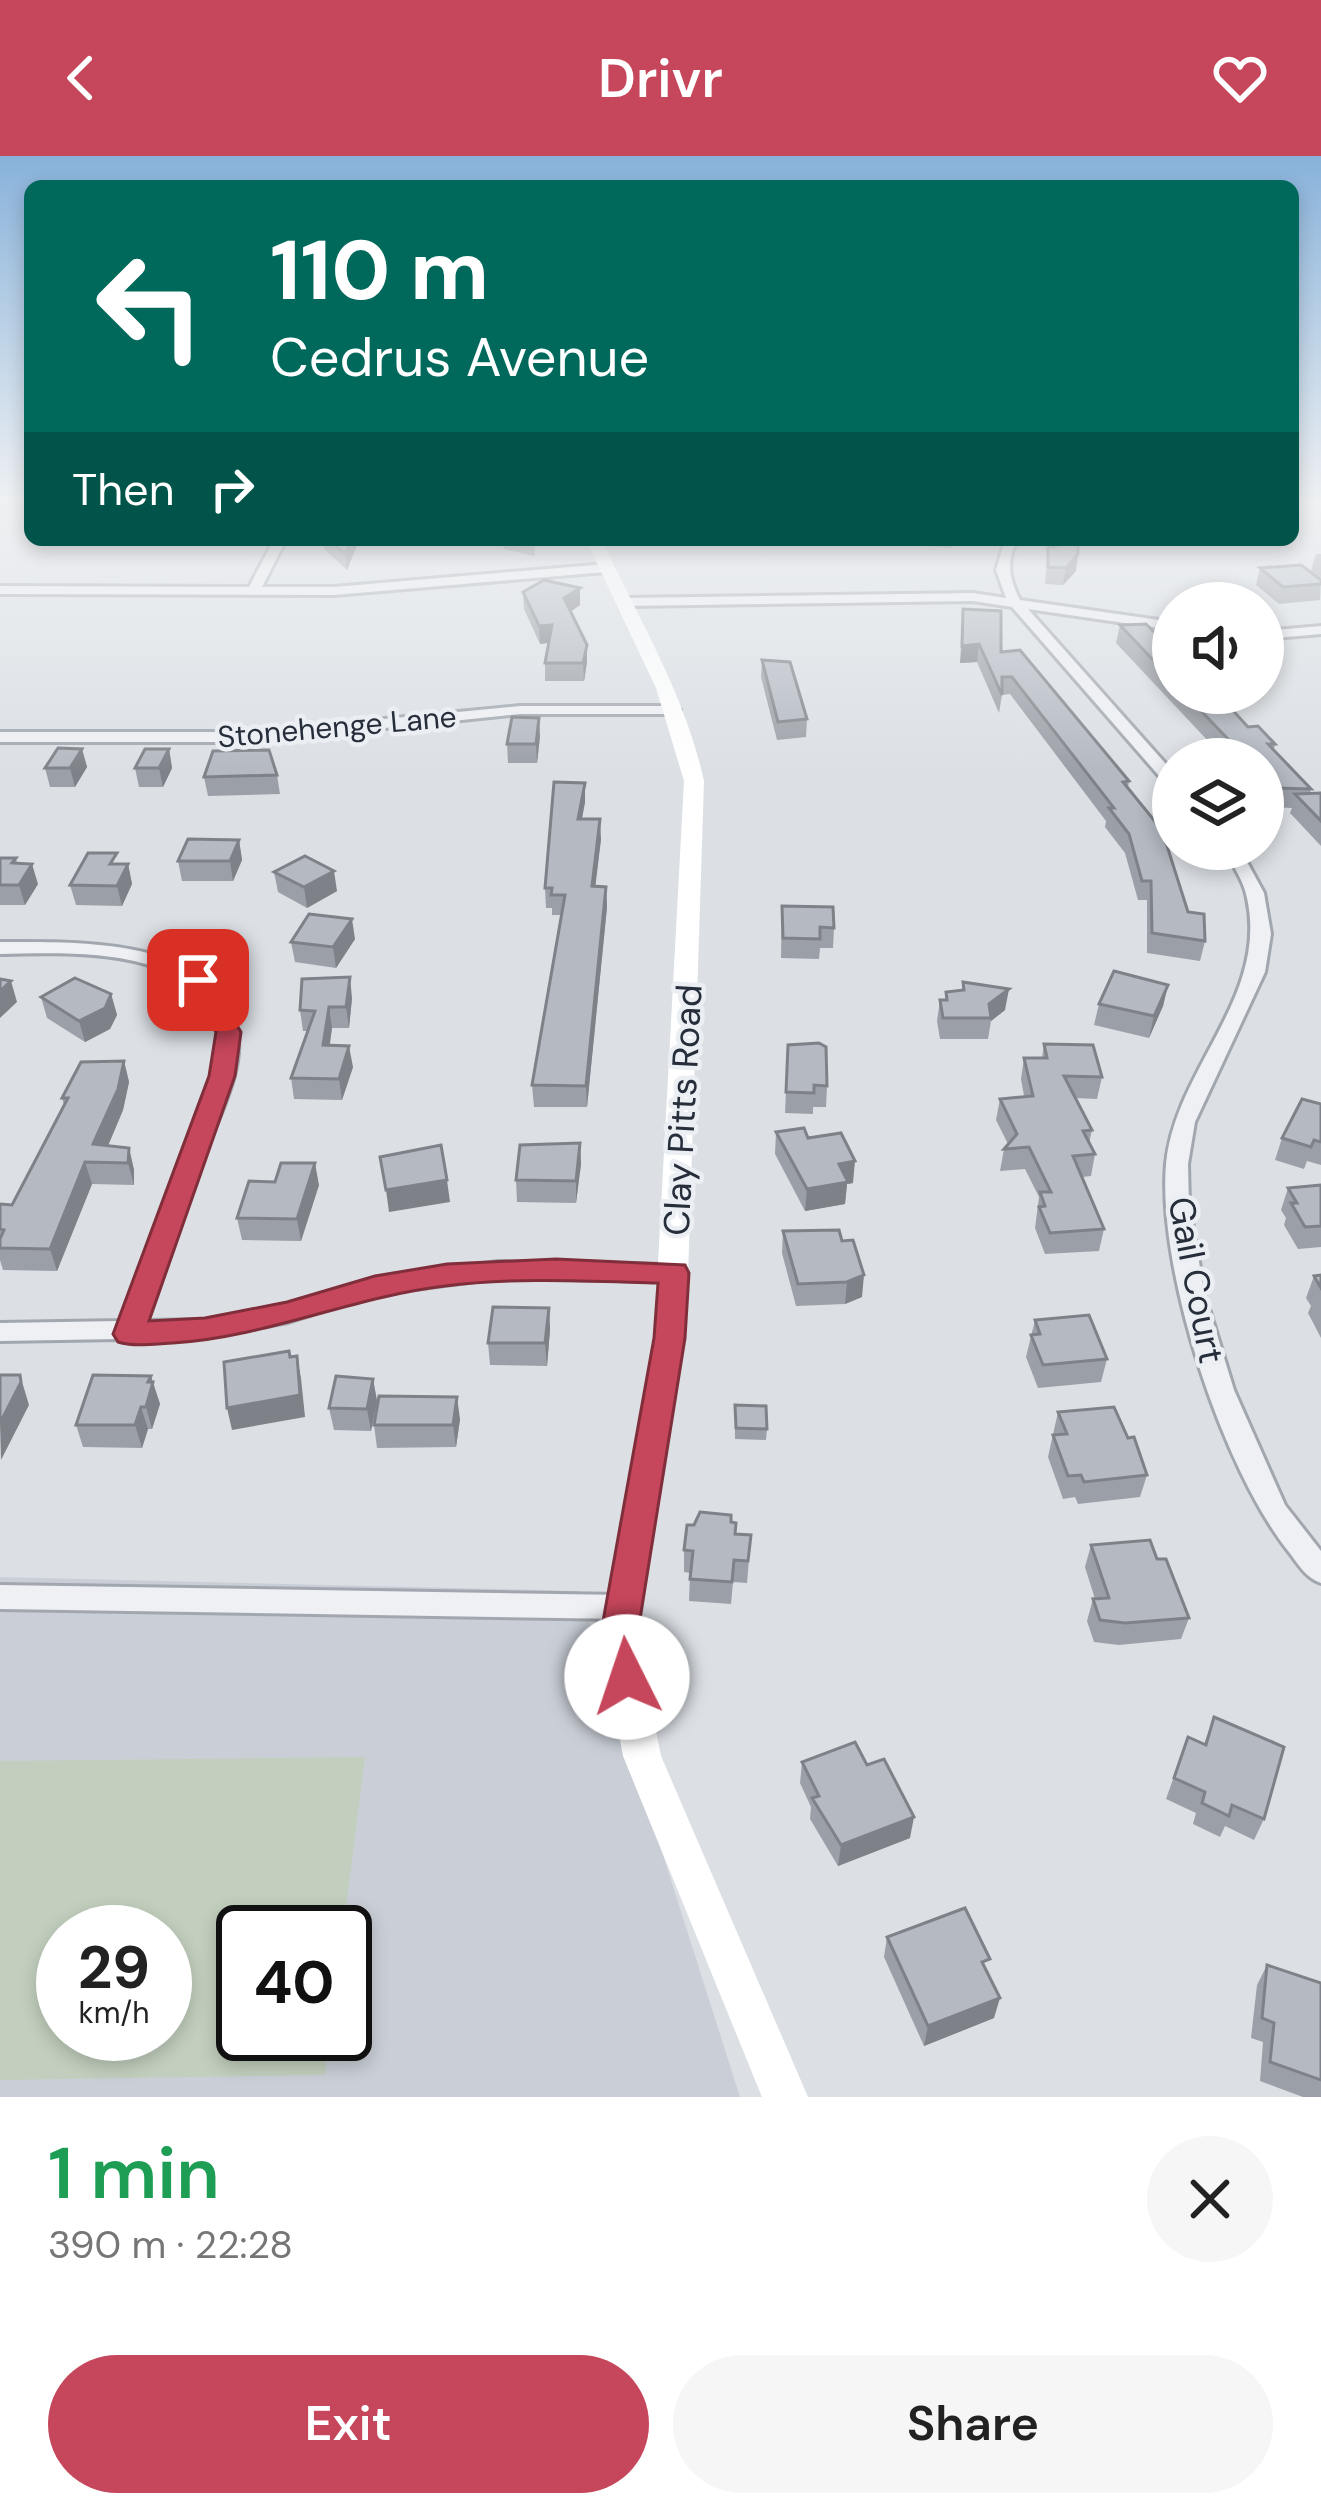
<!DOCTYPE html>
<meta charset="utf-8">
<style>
:root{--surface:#fff;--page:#f6f6f6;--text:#222;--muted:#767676;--accent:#c6465b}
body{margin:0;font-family:"DM Sans",sans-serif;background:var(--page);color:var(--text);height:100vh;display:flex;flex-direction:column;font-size:45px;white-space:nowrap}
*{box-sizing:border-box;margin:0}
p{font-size:39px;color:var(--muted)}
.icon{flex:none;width:66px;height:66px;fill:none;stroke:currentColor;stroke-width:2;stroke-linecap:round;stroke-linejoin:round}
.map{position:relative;height:1941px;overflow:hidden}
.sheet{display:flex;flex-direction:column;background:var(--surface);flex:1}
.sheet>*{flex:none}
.top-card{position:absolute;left:24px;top:24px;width:1275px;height:366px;border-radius:18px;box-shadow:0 6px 18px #0003;background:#00695c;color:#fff;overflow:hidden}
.buttons{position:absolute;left:1152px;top:426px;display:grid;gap:24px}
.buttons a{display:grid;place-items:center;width:132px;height:132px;border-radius:50%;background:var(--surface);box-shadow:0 6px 18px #0003;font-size:60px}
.speed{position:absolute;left:36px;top:1749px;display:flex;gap:24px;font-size:60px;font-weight:700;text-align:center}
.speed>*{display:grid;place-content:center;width:156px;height:156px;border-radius:50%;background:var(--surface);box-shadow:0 6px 18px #0003;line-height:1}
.speed small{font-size:30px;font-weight:400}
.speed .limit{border:6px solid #111;border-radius:18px;background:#fff;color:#111}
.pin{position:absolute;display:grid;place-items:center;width:102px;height:102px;color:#fff;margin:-51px;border-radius:24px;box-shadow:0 6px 18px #0006}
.me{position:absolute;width:132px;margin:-66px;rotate:356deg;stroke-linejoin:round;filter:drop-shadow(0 0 9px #0008)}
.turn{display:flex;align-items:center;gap:42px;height:252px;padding:0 48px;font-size:54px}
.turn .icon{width:156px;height:156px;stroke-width:2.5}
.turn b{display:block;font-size:84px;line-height:102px}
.then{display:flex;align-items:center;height:114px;padding:0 48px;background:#0003;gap:24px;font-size:45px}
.round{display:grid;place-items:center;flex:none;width:126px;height:126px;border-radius:63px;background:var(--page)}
.summary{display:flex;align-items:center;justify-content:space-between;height:204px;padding:0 48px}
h1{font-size:72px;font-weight:600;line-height:90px;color:#1e9e55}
.action{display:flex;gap:24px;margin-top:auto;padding:24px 48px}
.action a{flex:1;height:138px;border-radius:72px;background:var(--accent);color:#fff;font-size:48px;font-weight:600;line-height:138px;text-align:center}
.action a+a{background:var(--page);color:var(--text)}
header{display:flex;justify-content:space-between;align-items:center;height:156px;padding:0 48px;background:var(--accent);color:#fff;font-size:54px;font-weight:600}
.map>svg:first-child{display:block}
</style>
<header><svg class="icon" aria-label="back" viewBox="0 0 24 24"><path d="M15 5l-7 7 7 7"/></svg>Drivr<svg class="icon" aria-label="heart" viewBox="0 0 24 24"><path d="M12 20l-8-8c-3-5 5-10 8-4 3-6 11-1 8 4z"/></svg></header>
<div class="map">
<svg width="1321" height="1941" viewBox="0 0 1321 1941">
<rect width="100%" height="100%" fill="#dce0e5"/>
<path fill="#cacfd7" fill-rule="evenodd" d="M0,1421L579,1435L740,1941H0ZM63,1776H165V1878H63ZM243,1776H345V1878H243Z"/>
<path fill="#c2cfbe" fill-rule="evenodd" d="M365,1601L343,1776H243V1878H330L325,1919L0,1924V1605ZM63,1776H165V1878H63Z"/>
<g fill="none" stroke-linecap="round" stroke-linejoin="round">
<defs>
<g id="street">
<path d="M274,384H286L262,431H334L606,408L612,412L606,416L334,439L0,438V430L249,431Z"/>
<path d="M1005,384H1017C1006,406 1009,422 1020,444L1173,466V474L1028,453L1173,616V631L1167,629L1012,451L973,445L626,450L619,446L626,442L973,437L1006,442L996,414Z"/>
<path d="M1321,470V478L1263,483V475Z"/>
<path d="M520,550H673L680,554L673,558H520L250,586H0V576H250Z"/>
<path d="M1224,693H1240L1264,737L1271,778L1265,816L1195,966L1188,1008L1189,1049L1205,1140L1234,1234L1285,1349L1321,1395V1427C1306,1422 1298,1408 1289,1396C1223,1314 1157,1114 1166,1008C1175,913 1269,841 1247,742C1244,725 1232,708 1224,693Z"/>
<path d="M0,786C74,786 220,780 237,877C244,913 219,959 207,992C186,1049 166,1107 146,1165L205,1164L288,1148L375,1122L498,1106L674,1109L682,1111L686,1117L682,1123L674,1125L498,1122L376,1138L288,1166L205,1182L138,1183L129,1187L120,1183L0,1185V1167L122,1165L212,920C215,905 221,888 217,873C195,788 68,797 0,798Z"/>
<path d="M0,1429L624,1439L634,1442L638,1451L634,1460L624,1463L0,1453Z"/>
</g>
</defs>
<use href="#street" stroke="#a2a7af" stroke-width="6"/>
<use href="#street" fill="#eef0f4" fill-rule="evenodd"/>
<path fill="#fff" fill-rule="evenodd" d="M586,384H602C639,464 685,538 704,625L686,1182L637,1482L661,1600L808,1941H762L623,1600L601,1482L654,1182L684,625L656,532Z"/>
</g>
<g fill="#9b9fa7">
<rect x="0" y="346" width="30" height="6"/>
<path d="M323,384H359L347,414L324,393Z"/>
<path d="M501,384H534L535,400L504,393Z"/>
<path d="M926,384H958L951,392L925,390Z"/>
<path d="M1048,390L1076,415L1063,429L1045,428Z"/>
<path d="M1316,398H1321V422L1311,415Z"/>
<path d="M1260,412L1321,424L1320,444L1279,448L1256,429Z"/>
<path d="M523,436L580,449L570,456L587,506L584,525H545V507L549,487L540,488L524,453Z"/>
<path d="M963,453L1001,496L1129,625L1128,632L1188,756L1205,785L1200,805L1147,797V744H1138L1125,697L1105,671L1106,665L1010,538L1002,539L999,557L977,506L960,507Z"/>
<path d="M1120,469L1154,476L1173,488V537H1217L1248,571L1275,588L1274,594L1311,633L1310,637H1321V690L1290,657L1292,652L1270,651L1263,644V603H1225L1116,487Z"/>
<path d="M762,504L807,563L806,581L777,584L761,521Z"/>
<path d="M540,580L537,607H508L507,588Z"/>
<path d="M82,593L87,611L75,631H50L45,612Z"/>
<path d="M169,593L172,612L163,631H139L135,612Z"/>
<path d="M277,619L280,638L208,640L204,621Z"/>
<path d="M585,627V646L582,663L601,683L595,730L606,731L607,751L587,951H534L532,929L561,759H552V752H546L545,732Z"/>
<path d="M239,684L242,704L233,725H182L178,705Z"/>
<path d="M0,702H16L17,707L38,728L25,749H0Z"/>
<path d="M119,708H128L132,728L122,750L76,749L70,729Z"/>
<path d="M274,716L337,735L307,752L278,736Z"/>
<path d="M782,750L834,772L833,792H820L819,803L781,802Z"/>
<path d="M355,783L336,812L295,806L291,786Z"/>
<path d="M963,826L1005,854L991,865L988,883H940L937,865L940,844H945L946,836L962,834Z"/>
<path d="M1168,829L1163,850L1149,882L1094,869L1099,848Z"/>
<path d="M111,838L117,859L110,873L85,886L47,862L41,841Z"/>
<path d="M352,842L349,872H332L330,889L353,911L342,944L294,943L291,922L307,875H303L300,854Z"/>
<path d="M1044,888L1102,921L1097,943L1075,942L1092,974L1089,987L1095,998L1091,1020L1082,1021L1104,1073L1099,1095L1045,1098L1035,1072L1039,1041L1025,1013L1000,1015L1004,993L1008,988L996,964L1000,943L1024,940L1021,923L1024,902H1042Z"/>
<path d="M788,889L827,930L826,951H813V958L785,957Z"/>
<path d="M124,905L129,926L123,954L108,990L129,992L134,1014V1029L92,1028L57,1115L3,1114L0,1104V1048L12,1049L64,949L62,942Z"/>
<path d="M1321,948V1009L1307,1005L1304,1013L1275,1004L1282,982Z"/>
<path d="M776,976L808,982L853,1027L847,1028L845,1048L805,1055L775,998Z"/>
<path d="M580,987L581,1008L576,1047L517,1046L516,1024Z"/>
<path d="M319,1029L301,1085L242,1084L237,1062Z"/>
<path d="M1321,1029V1091L1298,1093L1284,1069L1286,1062L1281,1054L1288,1032Z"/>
<path d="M839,1074L862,1141L845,1148L796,1150L782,1097L783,1075Z"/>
<path d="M1321,1119V1182L1308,1157L1311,1150L1306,1142L1314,1120Z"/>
<path d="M549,1152L550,1174L547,1210L490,1209L488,1187Z"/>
<path d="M1035,1164L1107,1203L1101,1226L1038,1232L1026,1201Z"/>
<path d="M373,1223L377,1245L371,1275L334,1274L329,1252Z"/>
<path d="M152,1226L160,1248L152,1273H148L142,1292L83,1291L76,1269Z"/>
<path d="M735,1249L767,1273L766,1284L735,1283Z"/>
<path d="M1058,1256L1128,1282L1147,1319L1140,1341L1078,1348L1075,1341L1063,1343L1048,1301Z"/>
<path d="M460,1263L456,1291L377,1292L374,1269Z"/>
<path d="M731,1366L736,1378L751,1379L747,1427L733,1426L731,1448L689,1445L690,1417L684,1416V1394L694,1369Z"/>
<path d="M1091,1389L1157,1403L1189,1462L1181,1483L1119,1489L1094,1486L1087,1465L1093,1443H1095L1085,1411Z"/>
<path d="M1214,1561L1264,1663L1254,1684L1225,1670L1220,1681L1193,1668L1196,1657L1166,1643L1188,1581L1204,1588Z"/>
<path d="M802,1606L867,1609L910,1682L838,1710L810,1663L811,1651L800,1627Z"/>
<path d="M887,1781L986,1815L994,1862L924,1890L884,1801Z"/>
<path d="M1267,1809L1321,1827V1941H1303L1260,1925L1263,1886L1251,1882L1257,1829Z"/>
</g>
<g fill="#7e8288">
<path d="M351,384H359L347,414L345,398Z"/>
<path d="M1078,398L1076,415L1063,429L1066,412Z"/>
<path d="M580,432V449L564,460V442Z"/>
<path d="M552,469L553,486L540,488L539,470Z"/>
<path d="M979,488L977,506L960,507L962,490Z"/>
<path d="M587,489V506L584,525L583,507Z"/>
<path d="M539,562L540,580L537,607L536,588Z"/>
<path d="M82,593L87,611L75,631L70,612Z"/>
<path d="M169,593L172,612L163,631L159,612Z"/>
<path d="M585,627V646L578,683V663Z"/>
<path d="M600,663L601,683L593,750L592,730Z"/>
<path d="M239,684L242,704L233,725L230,705Z"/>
<path d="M32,708L38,728L25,749L19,729Z"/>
<path d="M128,708L132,728L122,750L117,730Z"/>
<path d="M334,715L337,735L307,752L304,731Z"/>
<path d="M606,731L607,751L587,951L586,930Z"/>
<path d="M352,763L355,783L336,812L333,791Z"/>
<path d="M350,821L352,842L349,872L346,851Z"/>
<path d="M11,825L17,846L0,862V835Z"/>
<path d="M1168,829L1163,850L1149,882L1154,860Z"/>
<path d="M1009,833L1005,854L991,865L989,848Z"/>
<path d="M111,838L117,859L110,873L85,886L79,865Z"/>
<path d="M329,851L332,872L326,910L323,889Z"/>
<path d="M349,890L353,911L342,944L339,923Z"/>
<path d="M124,905L129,926L123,954L101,1006L93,988Z"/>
<path d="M580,987L581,1008L576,1047V1025Z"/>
<path d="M129,992L134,1014V1029L128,1007Z"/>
<path d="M855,1005L853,1027L847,1028L845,1048L805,1055L807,1033L839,1008Z"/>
<path d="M85,1006L92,1028L57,1115L50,1093Z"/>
<path d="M315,1007L319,1029L301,1085L297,1063Z"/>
<path d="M447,1024L450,1046L389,1056L386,1034Z"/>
<path d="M864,1119L862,1141L845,1148L847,1126Z"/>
<path d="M549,1152L550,1174L547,1210L545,1187Z"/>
<path d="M297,1200L301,1222L305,1261L232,1274L227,1252Z"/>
<path d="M20,1219L29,1249L1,1304L0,1267Z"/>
<path d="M151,1220L160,1248L152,1273L146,1251Z"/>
<path d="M373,1223L377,1245L371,1275L367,1253Z"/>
<path d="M457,1241L460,1263L456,1291L453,1269Z"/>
<path d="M141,1251L148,1273L142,1292L135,1269Z"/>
<path d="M914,1661L910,1682L838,1710L841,1689Z"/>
<path d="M1000,1842L994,1862L924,1890L928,1870Z"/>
</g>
<g fill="#b4b9c2" stroke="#7e8288" stroke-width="3">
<path d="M330,384H351L345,398Z"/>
<path d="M1062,384H1078V398L1066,412L1048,411V390L1055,391Z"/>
<path d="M1301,409L1321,424V428L1283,431L1260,412Z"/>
<path d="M544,424L580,432L564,442L587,489L583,507H545L552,469L539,470L523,436Z"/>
<path d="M963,453L1001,455V496L1020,494L1129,625L1123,626L1162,674L1188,756L1204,758L1205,785L1152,777L1151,725H1142L1129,678L1109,652H1114L1012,521H1002V539L979,488L962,490Z"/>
<path d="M1146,468L1154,476L1161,475L1173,488V525L1120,469Z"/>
<path d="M762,504L790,506L807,563L778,566Z"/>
<path d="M1184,537H1217L1248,571L1258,570L1275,588H1268L1311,633L1275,632L1263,620V603H1247Z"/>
<path d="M512,561L539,562L536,588H507Z"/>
<path d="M58,592L82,593L70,612H45Z"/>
<path d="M145,593H169L159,612H135Z"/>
<path d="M269,594L277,619L204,621L213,595Z"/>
<path d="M554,626L585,627L578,663H600L592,730L606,731L586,930L532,929L565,739H551L552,732H545Z"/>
<path d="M1321,637V665L1295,638Z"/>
<path d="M188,683L239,684L230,705H178Z"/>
<path d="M88,697H117L110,708H128L117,730L70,729Z"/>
<path d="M305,700L334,715L304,731L274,716Z"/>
<path d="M0,702H16L12,707L32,708L19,729H0Z"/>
<path d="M782,750L833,751L834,772L820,771V783L783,782Z"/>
<path d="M309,758L352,763L333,791L291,786Z"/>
<path d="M1114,815L1168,829L1154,860L1099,848Z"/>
<path d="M350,821L346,851H329L323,889L349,890L339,923L291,922L315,855L300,854L302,823Z"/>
<path d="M75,822L111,838L105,852L79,865L41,841Z"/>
<path d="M0,823L11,825L0,835Z"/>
<path d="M963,826L1009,833L989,848L991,862H943L940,844H947L946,836L964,834Z"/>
<path d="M819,887L826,891L827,930L814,929V937L786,936L788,889Z"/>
<path d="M1044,888L1093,889L1102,921L1064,920L1092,974L1083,975L1095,998L1073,1000L1104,1073L1050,1077L1039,1051L1045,1050L1040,1036H1051L1029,991L1004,993L1017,978L1000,943L1033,940L1024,902H1047Z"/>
<path d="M124,905L118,933L93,988L129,992L128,1007L85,1006L50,1093L0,1092V1083L4,1074L0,1073V1048L12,1049L68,942H62L81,906Z"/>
<path d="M1302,943L1321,948V986L1314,984L1311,991L1282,982Z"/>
<path d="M804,972L808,982L841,977L855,1005L839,1008L848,1026L807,1033L776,976Z"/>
<path d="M580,987L576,1025L516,1024L520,989Z"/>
<path d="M441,989L447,1024L386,1034L380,1001Z"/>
<path d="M281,1007H315L297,1063L237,1062L249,1025L275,1026Z"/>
<path d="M1321,1029V1070L1305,1071L1291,1047H1297L1288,1032Z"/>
<path d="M839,1074L842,1085L853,1084L864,1119L847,1126L798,1128L783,1075Z"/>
<path d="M1321,1119V1132L1314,1120Z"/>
<path d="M493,1151L549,1152L545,1187H488Z"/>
<path d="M1089,1159L1107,1203L1043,1209L1031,1179L1040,1178L1035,1164Z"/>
<path d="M289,1195L290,1201L297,1200L300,1239L227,1252L224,1206Z"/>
<path d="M0,1219H20L21,1226L0,1267Z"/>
<path d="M93,1219L151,1220L148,1226H153L146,1251H141L135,1269H76Z"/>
<path d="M336,1220L373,1223L367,1253L329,1252Z"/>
<path d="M379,1240L457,1241L453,1269H374Z"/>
<path d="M735,1249L766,1250L767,1273L736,1272Z"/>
<path d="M1114,1251L1128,1282L1134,1281L1147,1319L1084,1326L1081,1319L1068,1320L1053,1279L1067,1278L1058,1256Z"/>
<path d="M700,1356L731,1359V1366L736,1367L735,1378L751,1379L748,1405L734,1404L732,1426L690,1423L693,1395L684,1394L687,1369H694Z"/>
<path d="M1150,1384L1157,1403H1166L1189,1462L1125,1467L1100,1464L1093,1443L1109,1442L1091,1389Z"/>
<path d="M1214,1561L1284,1591L1264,1663L1232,1649L1229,1660L1202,1647L1205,1636L1174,1622L1188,1581L1206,1589Z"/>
<path d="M855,1586L867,1609L884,1603L914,1661L841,1689L812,1642L819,1640L802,1606Z"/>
<path d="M965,1752L990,1803L982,1806L1000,1842L928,1870L887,1781Z"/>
<path d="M1267,1809L1321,1827V1924L1270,1906L1274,1867L1262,1862Z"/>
</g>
<linearGradient id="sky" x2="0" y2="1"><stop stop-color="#88b2da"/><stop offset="0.56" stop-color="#eff1f3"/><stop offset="1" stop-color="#eff1f3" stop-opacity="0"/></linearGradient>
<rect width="1321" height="617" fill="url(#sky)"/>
<path fill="#c6465b" stroke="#812e3b" stroke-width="3" d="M198,817L206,819L241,876L235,920L149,1165L205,1162L287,1146L375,1120L447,1108L556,1103L685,1109L689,1117L685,1182L637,1482L646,1521L640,1533L627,1538L613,1533L600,1482L654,1182L658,1127C587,1125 515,1121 445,1130C352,1141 267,1181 173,1187C154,1188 135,1191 118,1186L113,1178L209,920L216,876L185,824Z"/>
<g text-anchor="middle" stroke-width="9" stroke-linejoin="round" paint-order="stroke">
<g font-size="30" fill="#272e3b" stroke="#ebeff3">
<text transform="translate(337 571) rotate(-5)" y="10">Stonehenge Lane</text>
</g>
<g font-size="36" fill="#272e3b" stroke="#ebeff3">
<text transform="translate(682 954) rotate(-87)" y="13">Clay Pitts Road</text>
<text transform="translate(1197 1124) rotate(79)" y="13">Gail Court</text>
</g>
</g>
</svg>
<div class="buttons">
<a><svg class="icon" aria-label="sound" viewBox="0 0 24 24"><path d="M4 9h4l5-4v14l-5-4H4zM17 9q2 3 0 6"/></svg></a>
<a><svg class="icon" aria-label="layers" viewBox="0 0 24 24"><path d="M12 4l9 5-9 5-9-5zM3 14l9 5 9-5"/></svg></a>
</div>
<div class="speed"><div>29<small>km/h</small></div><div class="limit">40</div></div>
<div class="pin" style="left:198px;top:824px;background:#d93025"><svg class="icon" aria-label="arrive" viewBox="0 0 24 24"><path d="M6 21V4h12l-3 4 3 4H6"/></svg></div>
<svg class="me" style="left:627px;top:1521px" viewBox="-20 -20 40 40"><circle r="19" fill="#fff"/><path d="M0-13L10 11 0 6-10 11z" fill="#c6465b"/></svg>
<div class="top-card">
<div class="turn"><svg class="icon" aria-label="left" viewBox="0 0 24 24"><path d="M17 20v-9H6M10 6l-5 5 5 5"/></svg><div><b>110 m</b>Cedrus Avenue</div></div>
<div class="then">Then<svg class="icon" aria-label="right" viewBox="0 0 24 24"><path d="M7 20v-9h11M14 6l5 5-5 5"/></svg></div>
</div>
</div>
<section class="sheet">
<div class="summary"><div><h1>1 min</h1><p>390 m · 22:28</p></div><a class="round"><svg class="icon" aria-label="close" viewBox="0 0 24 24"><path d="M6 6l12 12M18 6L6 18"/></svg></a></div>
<div class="action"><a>Exit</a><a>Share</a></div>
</section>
